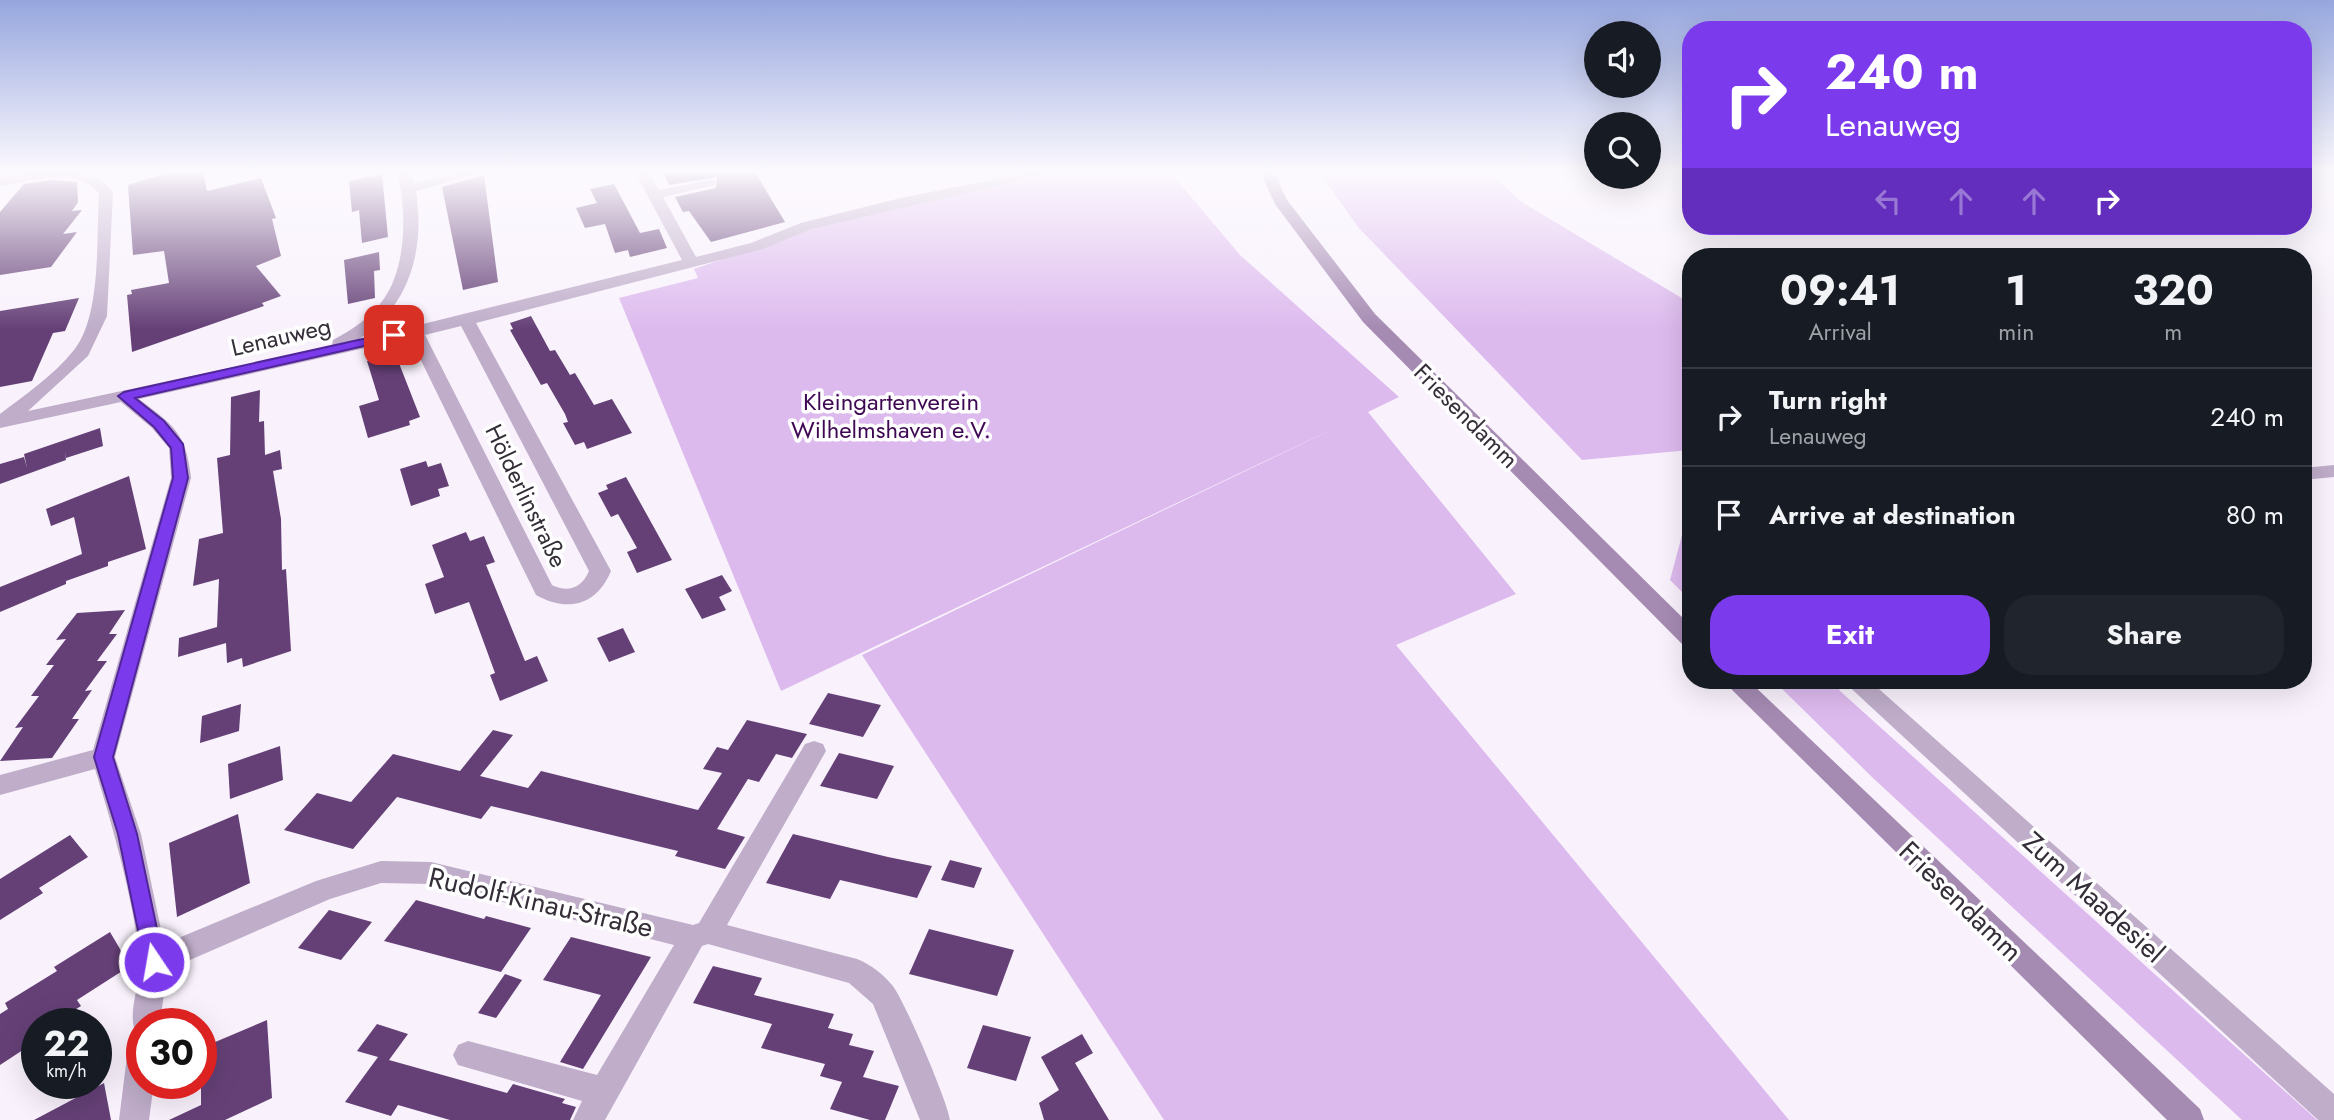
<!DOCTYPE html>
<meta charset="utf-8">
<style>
:root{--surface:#171b24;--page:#20242c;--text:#f1f3f6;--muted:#9ea1a6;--line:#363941;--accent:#7c3aed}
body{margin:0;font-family:Jost,sans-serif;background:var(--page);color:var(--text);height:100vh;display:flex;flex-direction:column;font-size:26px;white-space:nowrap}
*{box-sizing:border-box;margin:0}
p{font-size:23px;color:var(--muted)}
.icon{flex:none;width:38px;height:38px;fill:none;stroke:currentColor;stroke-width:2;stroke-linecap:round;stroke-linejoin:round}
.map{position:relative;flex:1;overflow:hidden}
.panel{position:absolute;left:1682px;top:248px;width:630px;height:441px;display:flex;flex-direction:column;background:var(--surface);border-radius:28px;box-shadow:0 7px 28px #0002}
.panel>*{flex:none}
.top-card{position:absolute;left:1682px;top:21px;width:630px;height:214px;border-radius:28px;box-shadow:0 7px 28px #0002;background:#7c3aed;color:#fff;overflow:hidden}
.controls{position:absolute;left:1584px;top:21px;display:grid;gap:14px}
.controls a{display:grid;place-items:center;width:77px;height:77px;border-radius:50%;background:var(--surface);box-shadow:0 7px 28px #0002;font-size:35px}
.speed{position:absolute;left:21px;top:1008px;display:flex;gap:14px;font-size:35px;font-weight:700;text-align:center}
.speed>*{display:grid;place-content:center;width:91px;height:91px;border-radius:50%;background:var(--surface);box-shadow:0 7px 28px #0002;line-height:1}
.speed small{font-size:18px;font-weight:400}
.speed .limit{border:10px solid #d22;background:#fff;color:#111}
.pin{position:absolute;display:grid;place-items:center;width:60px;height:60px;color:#fff;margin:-30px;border-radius:14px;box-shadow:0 4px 10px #0006}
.me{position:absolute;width:77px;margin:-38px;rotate:348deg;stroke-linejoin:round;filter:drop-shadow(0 0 5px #0008)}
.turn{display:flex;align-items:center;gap:24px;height:147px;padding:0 28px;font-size:32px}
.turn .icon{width:91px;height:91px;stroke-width:2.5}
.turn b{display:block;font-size:49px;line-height:60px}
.lanes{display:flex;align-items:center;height:66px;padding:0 28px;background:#0003;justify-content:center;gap:35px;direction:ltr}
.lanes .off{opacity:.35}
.eta{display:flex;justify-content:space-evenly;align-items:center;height:119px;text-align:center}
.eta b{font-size:42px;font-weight:700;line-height:49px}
.primary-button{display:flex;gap:14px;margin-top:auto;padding:14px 28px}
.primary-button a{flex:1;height:80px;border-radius:28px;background:var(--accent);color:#fff;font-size:28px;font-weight:700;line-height:80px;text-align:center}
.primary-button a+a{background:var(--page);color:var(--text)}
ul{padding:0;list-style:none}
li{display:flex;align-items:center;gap:21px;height:98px;padding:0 28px;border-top:2px solid var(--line)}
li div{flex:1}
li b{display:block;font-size:26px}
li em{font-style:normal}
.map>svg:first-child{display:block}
</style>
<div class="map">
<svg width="2334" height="1120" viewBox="0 0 2334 1120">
<rect width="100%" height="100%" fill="#f9f2fd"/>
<g fill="#ddbaee">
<path d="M1063,172H1170L1240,255L1399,397L1368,412L1516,594L1396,645L1789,1120H1164L862,655L1339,426L781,691L619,298L698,278L694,269L824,224Z"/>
<path d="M1319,172H1490L1520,201L1690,303V450L1582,460L1358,227Z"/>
<path d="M1690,532V600L1670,580L1682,535Z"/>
<path d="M1774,681H1835L1840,691L2317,1120H2242L1873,778Z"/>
</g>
<g fill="#654077">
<path d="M171,172H203L207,191L261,178L276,218L272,219L281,256L256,266L281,296L262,303L264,306L132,352L127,295L132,294L131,290L169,283L164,251L133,255L128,185Z"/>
<path d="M663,172H755L785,222L711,242L689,211L683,212L675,197L716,188L717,177L669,185Z"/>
<path d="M382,174L388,237L362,243L359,210L352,212L349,181Z"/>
<path d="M484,175L498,282L463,290L442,187Z"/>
<path d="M52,180L77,182L78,202L72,211L82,210L63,234L77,232L51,267L0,275V212L24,184Z"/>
<path d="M614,184L640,233L659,229L667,248L630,257L628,250L615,253L605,224L585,228L576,208L597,203L590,189Z"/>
<path d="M379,252L380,270L374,271L375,298L348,304L344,260Z"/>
<path d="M79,298L65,331L53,333L32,381L0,387V311Z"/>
<path d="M531,316L550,351L555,350L570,375L575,373L594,405L612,399L632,433L587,449L584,442L575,445L563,423L568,422L565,414L547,383L541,385L510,330L513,329L510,323Z"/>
<path d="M395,353L420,417L409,421L410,425L368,438L359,406L379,400L367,361Z"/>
<path d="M260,390L259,422L264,421L265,455L280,450L282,469L273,471L281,519L282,570L286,569L291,651L243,667L242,658L227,663L226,643L178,657L179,638L217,627L219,579L193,586L199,539L223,533L217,458L230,455L231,397Z"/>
<path d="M100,428L103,446L66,458L65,451L66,460L0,484V464L24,457L27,468L24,454Z"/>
<path d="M426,461L428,467L441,463L449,486L438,489L440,496L411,506L400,469Z"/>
<path d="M129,476L146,549L108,562V566L66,581V584L0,612V587L82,554L74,517L51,526L46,509Z"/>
<path d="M626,477L672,560L637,573L627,552L637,548L618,514L611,517L598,493L608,489L606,485Z"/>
<path d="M466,532L470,541L484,536L495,562L486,565L525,661L537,656L548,681L500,701L490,675L495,673L469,602L435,614L425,584L444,577L432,545Z"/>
<path d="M722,575L732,591L719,597L726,610L702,619L685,589Z"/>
<path d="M125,610L109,634H117L97,661H107L85,691L92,690L72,719H79L52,758L0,761L23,727L15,728L39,696H31L54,665H46L66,639L56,640L77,613Z"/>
<path d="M623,628L635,652L609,662L597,638Z"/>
<path d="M828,693L881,705L863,737L809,724Z"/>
<path d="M241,704L239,731L200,743L202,716Z"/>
<path d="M747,720L807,734L792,758L776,754L759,782L748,779L717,829L745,837L725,869L675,856L678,851L491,806L481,819L397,797L353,849L284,830L317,793L351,802L393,754L460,771L493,730L513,735L480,776L528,788L541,771L698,810L722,773L703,769L717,747L728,750Z"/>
<path d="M280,746L283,780L230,799L228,764Z"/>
<path d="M839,753L894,766L877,799L820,786Z"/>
<path d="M238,814L250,883L177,917L169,843Z"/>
<path d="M793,834L888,857L932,866L917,898L840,880L830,899L766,883Z"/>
<path d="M70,835L88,857L39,888L43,893L0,920V879Z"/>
<path d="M950,860L982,868L974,888L941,880Z"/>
<path d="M416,900L484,919L486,916L531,928L501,972L384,941Z"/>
<path d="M329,910L372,922L341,960L298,948Z"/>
<path d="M929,929L1014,950L997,996L909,974Z"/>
<path d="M110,932L130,966L77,1000L81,1006L53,1024H37V1034L27,1041L29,1046L0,1065V1014L8,1009L5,1003L57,971L54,967Z"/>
<path d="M571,937L651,957L583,1069L560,1062L601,995L543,980Z"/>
<path d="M713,966L762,978L754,995L834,1014L828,1028L853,1034L849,1045L874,1051L863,1077L899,1086L885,1120H870L830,1109L842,1082L820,1076L825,1064L761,1048L772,1024L693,1003Z"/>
<path d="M505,974L522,980L496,1018L478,1013Z"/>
<path d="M267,1020L272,1098L225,1120H169L201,1105V1048Z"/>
<path d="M377,1024L408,1034L389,1060L507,1093L513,1084L565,1099L562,1103L576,1107L570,1120H450L398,1105L391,1116L345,1102L378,1057L357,1051Z"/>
<path d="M983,1025L1031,1037L1016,1081L967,1068Z"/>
<path d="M1082,1034L1093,1053L1075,1063L1109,1120H1044L1039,1103L1059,1090L1041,1057Z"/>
<path d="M104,1083L111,1120H34Z"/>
</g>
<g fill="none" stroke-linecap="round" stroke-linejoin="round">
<g fill="#bfadc9" fill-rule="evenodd">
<path d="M27,172C59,172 92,165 113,192L107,316L88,356L28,411L332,346L333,340C352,330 371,317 383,300C407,267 407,210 397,172H411L414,183L458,172H485L416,191C425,250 410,306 358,340L682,260L635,172H649L659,190L715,179V185L663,197L696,257L751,243L801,223L901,198L1029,172H1057L811,229L763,249L476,323L611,571C597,605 568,613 536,595L410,338L139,399C174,426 186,432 191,478L115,757L141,834L164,944L316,881L381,861L431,862L693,925L699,923L805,744L814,741L823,744L826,751L727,925L857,959C870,964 883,974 892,985C904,999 947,1100 950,1120H920L873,1004L849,983L708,944L702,946L605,1120H573L582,1101L458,1065L453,1055L458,1045L468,1041L597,1075L674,945L431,884L381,883L330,899L167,970L160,1024H142V1036L136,1034C126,1010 142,984 140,959C132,895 114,831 95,769L0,795V775L93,750L171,478L169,448L152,428L121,402L0,428V414C25,395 54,375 74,350C102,315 96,237 99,193C74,165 32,181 0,186V178ZM461,326L589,571C582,588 568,593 552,585L425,335Z"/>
<path d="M2334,465V477L2303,480V468Z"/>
<path d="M1843,681H1870L2334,1094V1120H2318Z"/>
<path d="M142,1042V1083H154L149,1120H119L127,1056L132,1046Z"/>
</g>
<g fill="#a58ab2" fill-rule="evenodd">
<path d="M1260,172H1274L1287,200L1375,314L1690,625V646L1682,644L1363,322L1275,204Z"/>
<path d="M1723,681H1749L2200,1109L2204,1120H2167Z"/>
</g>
</g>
<linearGradient id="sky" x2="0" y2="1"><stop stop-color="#96a6de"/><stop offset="0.52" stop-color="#fcf9fe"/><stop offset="1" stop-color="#fcf9fe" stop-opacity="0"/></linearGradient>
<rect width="2334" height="329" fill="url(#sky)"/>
<path fill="#7c3aed" stroke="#51269a" stroke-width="2" d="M394,332L401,335L399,338L135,398L164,421L183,444L188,478L113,757L137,834L164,962L161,969L154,972L146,969L118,834L94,757L173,478L171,448L154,427L118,396L124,392Z"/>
<g text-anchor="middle" stroke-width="7" stroke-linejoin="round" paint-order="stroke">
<g font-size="24" fill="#352e38" stroke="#fff">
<text transform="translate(281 337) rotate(-13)" y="8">Lenauweg</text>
<text transform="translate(1466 416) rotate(45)" y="8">Friesendamm</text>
<text transform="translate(526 496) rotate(64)" y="8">Hölderlinstraße</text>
</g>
<g font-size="24" fill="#3f0853" stroke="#fff">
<text x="891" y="410">Kleingartenverein<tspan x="891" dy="28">Wilhelmshaven e.V.</tspan></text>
</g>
<g font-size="28" fill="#352e38" stroke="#fff">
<text transform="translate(2094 897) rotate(42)" y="10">Zum Maadesiel</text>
<text transform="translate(1961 901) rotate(44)" y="10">Friesendamm</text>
<text transform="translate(541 902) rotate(13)" y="10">Rudolf-Kinau-Straße</text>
</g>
</g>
</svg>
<div class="controls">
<a><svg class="icon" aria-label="sound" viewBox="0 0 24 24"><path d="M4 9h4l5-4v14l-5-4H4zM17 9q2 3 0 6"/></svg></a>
<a><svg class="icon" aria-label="search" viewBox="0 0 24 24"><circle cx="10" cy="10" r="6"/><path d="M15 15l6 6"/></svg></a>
</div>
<div class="speed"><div>22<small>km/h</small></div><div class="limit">30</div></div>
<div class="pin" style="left:394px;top:335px;background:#d93025"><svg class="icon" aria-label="arrive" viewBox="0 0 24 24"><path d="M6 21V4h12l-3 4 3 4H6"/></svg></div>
<svg class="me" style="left:154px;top:962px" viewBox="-20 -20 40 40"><circle r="17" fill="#7c3aed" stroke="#fff" stroke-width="3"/><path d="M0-11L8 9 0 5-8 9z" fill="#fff"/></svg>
<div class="top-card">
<div class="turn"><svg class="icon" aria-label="right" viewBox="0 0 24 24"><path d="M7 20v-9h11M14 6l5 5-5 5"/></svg><div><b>240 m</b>Lenauweg</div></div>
<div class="lanes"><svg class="icon off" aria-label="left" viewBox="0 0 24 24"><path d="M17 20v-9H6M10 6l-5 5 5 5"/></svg><svg class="icon off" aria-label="ahead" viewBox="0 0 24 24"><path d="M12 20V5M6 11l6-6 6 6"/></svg><svg class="icon off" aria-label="ahead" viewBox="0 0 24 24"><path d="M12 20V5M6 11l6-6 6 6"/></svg><svg class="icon" aria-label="right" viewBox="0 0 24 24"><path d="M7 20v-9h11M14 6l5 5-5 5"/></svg></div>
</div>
<section class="panel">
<div class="eta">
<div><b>09:41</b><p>Arrival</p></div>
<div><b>1</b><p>min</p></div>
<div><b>320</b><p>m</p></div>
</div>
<ul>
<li><svg class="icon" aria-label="right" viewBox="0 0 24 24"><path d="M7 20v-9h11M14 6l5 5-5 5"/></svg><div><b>Turn right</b><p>Lenauweg</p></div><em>240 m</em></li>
<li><svg class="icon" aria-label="arrive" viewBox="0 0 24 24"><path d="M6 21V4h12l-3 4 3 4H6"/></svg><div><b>Arrive at destination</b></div><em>80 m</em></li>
</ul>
<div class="primary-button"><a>Exit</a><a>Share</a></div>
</section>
</div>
